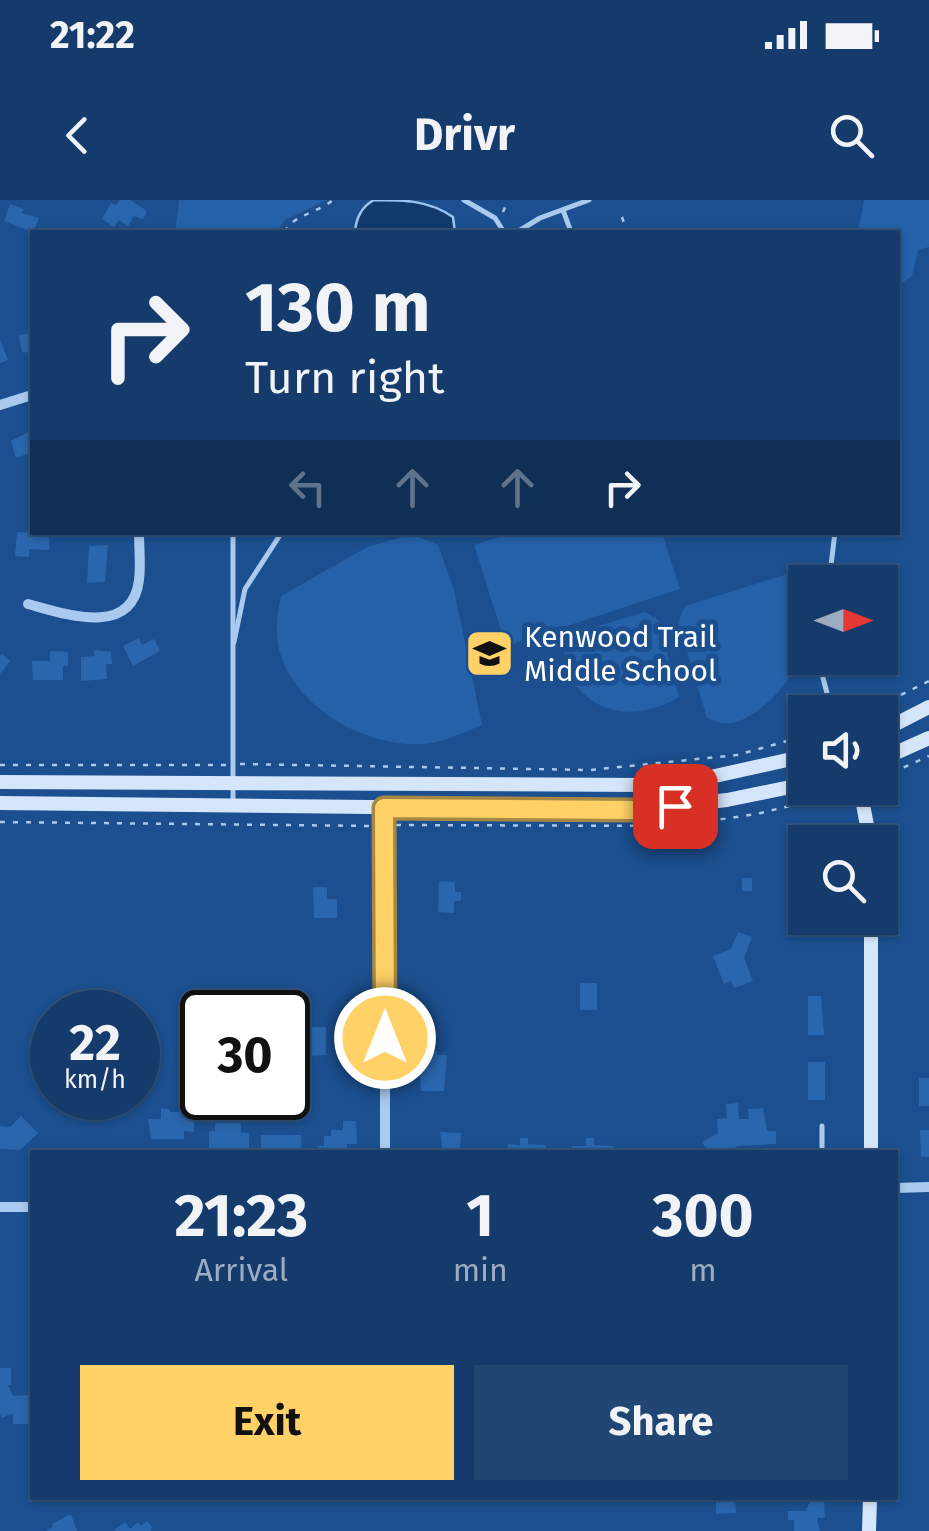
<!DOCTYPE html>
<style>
:root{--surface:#143b6b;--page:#214673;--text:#f1f3f6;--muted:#9dadc1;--line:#33557e;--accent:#ffd166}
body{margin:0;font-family:"Fira Sans",sans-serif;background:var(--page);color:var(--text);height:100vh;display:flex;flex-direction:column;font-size:38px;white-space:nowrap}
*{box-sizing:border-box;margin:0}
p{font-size:32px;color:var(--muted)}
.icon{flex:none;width:55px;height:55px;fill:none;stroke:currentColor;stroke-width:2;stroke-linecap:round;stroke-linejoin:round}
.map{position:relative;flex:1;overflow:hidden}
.drawer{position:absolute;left:30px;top:950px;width:868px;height:350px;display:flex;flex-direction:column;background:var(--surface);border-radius:0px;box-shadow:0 2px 8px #0004,0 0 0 2px var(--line)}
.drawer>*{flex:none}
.banner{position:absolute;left:30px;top:30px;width:870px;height:305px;border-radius:0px;box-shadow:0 2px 8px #0004,0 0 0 2px var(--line);background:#143b6b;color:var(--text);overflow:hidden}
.needle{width:65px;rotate:90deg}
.tools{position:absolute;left:788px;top:365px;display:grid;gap:20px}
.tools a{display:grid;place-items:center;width:110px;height:110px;border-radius:0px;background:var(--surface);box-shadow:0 2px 8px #0004,0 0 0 2px var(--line);font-size:50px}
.speed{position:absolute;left:30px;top:790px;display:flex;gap:20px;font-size:50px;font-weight:700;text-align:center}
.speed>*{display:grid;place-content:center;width:130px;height:130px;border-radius:50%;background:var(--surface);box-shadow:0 2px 8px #0004,0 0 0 2px var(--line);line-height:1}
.speed small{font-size:25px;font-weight:400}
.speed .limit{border:5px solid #111;border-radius:15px;background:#fff;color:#111}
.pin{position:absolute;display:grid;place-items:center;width:85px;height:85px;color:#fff;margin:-42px;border-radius:20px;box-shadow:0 5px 15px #0006}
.me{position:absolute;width:110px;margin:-55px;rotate:0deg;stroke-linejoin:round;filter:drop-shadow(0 0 8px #0008)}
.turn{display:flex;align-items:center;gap:35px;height:210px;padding:0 50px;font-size:45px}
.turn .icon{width:130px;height:130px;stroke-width:2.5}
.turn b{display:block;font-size:70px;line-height:85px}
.lanes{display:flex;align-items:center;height:95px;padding:0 50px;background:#0003;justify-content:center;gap:50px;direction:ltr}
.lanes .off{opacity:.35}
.eta{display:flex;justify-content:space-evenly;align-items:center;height:170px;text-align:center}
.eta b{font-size:60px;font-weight:700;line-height:70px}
.action{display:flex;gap:20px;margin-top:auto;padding:20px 50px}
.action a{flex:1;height:115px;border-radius:0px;background:var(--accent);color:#111;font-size:40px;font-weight:700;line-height:115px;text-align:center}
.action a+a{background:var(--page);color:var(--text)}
.status{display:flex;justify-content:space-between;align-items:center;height:70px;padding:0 50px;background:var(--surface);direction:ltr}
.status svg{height:28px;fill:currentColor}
header{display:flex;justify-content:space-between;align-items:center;height:130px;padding:0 50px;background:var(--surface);font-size:45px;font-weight:700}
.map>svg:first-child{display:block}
</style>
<div class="status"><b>21:22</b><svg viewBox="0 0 49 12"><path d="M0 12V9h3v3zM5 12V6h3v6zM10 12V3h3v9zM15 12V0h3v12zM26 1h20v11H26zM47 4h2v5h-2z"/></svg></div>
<header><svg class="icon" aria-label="back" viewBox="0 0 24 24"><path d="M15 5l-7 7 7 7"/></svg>Drivr<svg class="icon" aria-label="search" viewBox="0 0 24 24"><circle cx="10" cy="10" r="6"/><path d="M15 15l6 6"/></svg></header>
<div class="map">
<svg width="929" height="1331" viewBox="0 0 929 1331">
<rect width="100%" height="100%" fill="#1b4f8f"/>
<g fill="#2461a8">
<path d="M179,0H327L285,20L276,32H175Z"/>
<path d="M864,0H929V47L918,50L912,76L898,86V32H858Z"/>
<path d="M512,333H662L680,389L506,446L474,345Z"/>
<path d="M412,334L438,345L454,390L482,525C463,533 444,542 424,544C366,548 294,508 279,449C275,430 277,414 281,396L367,347Z"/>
<path d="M794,372C814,426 805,476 757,511C740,523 727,528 707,518L678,422L685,406Z"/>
<path d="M645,412L658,420L679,497C647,516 606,520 579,489C568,477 565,453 561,437Z"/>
</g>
<path fill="#123a6d" stroke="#9cc4f0" stroke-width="2.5" d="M374,0C404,0 428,0 453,17L455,32H355C356,19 361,7 374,0Z"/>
<g fill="#2a66ad">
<path d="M120,0H130L147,11L143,19L134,16L128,26L119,20L114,27L102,19L111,3L116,5Z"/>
<path d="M10,4L24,9L22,13L39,18L33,32L4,21Z"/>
<path d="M32,133V153L22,152L19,135Z"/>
<path d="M0,139L8,160L0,163Z"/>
<path d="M32,230V252L16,258L11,241Z"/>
<path d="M17,332L49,334V350L29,349V357L15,356Z"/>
<path d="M108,345L105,382L87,383L89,346Z"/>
<path d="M139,438L142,445L154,439L160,451L133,466L123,446Z"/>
<path d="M94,450L111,452L112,464H106L107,479L81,481V457L95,456Z"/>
<path d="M50,451L68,452V466H63V480H33L32,461H50Z"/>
<path d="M2,454L10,461L0,474V456Z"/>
<path d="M794,676H805V712H795Z"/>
<rect x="742" y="678" width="10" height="13"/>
<path d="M439,681L455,682V692H461V701H454V713L438,712Z"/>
<path d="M313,687H327V699H337V718H314Z"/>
<path d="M738,732L752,737L744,758L753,781L734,788L731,781L724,784L713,756L731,749Z"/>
<rect x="580" y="783" width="17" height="27"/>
<path d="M808,796H821L824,835H808Z"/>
<path d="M291,807H305L306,826L292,827Z"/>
<path d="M184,809L195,813L196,809H202V839L194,838V823L180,818Z"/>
<path d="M310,827H326V855L310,856V847H304V836H310Z"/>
<path d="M437,851V855H447L444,891H421L418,852Z"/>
<rect x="808" y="862" width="17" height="38"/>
<rect x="919" y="878" width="10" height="28"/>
<path d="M738,903L739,919H749L748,909L763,908L767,931H776V944L738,946L727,952H708L702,942L718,933L717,919L727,918L726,904Z"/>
<path d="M161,908L170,909V912H195L194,932L184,931V939H151L148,919H161Z"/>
<path d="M21,916L38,933L20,950L0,949V926L10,927Z"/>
<path d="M343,921H356L357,944H347V952H317V946H324V936H331V930H343Z"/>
<path d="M215,923H241V933H249V952H209V931H215Z"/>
<path d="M920,930H929V957H921Z"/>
<path d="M440,932L461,933L460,952H443Z"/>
<path d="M261,935H301L302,952H261Z"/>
<path d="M520,938H528V944L546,945V952H507L508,944L520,945Z"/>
<path d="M586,938H594V945L613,946V952H572V946H586Z"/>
<path d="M0,1168H11V1185H8L13,1196L32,1195L29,1224H13V1213L2,1218L0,1214Z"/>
<path d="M716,1298H735L736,1313L716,1314Z"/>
<path d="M824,1300L825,1318H817L820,1331H794V1320H788V1311H806L810,1301Z"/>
<path d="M71,1314L77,1331H45L53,1327L52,1324Z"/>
<path d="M147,1321L153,1328L150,1331H113L125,1322L130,1329L138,1322L141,1326Z"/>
</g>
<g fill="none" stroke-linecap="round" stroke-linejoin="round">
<g stroke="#a9c9ee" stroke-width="2.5" stroke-dasharray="5 8" stroke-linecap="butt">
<path d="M503,12L508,0"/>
<path d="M622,17L627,32"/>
<path d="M285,32C291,16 317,13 333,0"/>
<path d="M866,512L929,481"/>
<path d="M240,564L590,570L737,555L805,536"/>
<path d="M0,565H227"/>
<path d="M880,578L929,556"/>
<path d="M0,622L373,626"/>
<path d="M396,625L675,626L757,614L849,591"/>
</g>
<g stroke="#a9c9ee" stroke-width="5">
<path d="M464,0L495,18L504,32"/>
<path d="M563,10L571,32"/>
<path d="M517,32L540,18L589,0"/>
<path d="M829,382L835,332"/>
<path d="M234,442L245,389L282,332"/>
<path d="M824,458L823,478L832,512"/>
<path d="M233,604V332"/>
<path d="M822,952V926"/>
</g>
<g stroke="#a9c9ee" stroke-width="10">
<path d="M0,205L32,195"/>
<path d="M28,404C65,414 132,438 139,380C141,365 139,348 139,332"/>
<path d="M385,609V952"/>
<path d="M895,988L929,987"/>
<path d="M0,1007H32"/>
</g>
<g stroke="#d6e6fa" stroke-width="14">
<path d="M880,532L929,507"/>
<path d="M880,560L929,538"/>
<path d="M0,582L645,585L688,582L805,556"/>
<path d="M860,588L870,642"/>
<path d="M0,603L635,610L727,600L805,584"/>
<path d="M871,952V718"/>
<path d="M869,1331L870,1298"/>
</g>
</g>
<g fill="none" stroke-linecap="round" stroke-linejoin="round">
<defs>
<path id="route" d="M385,838L384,608L635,610L675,606"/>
</defs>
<use href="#route" stroke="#a68842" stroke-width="25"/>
<use href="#route" stroke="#ffd166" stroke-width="18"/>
</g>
<defs>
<symbol id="school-square" viewBox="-11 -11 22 22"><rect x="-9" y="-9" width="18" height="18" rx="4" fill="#ffd166" stroke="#1b4f8f"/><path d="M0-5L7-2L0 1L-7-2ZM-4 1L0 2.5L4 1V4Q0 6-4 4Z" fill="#111"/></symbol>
</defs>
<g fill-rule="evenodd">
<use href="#school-square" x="462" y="426" width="55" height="55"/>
</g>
<g text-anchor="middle" stroke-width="10" stroke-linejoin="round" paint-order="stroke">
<g font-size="30" fill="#fff" stroke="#1b4f8f" text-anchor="start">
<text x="524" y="447">Kenwood Trail<tspan x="524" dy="34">Middle School</tspan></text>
</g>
</g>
</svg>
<div class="tools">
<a><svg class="needle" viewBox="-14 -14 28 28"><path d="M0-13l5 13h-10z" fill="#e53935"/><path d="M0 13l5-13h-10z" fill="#9dadc1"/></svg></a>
<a><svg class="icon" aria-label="sound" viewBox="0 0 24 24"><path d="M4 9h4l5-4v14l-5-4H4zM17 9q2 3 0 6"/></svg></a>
<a><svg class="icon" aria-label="search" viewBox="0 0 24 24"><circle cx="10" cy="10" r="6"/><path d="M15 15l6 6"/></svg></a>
</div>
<div class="speed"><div>22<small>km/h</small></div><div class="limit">30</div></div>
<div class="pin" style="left:675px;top:606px;background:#d93025"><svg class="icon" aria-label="arrive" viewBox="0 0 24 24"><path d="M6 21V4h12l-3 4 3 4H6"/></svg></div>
<svg class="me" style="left:385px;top:838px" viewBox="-20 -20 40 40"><circle r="17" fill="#ffd166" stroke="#fff" stroke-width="3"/><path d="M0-11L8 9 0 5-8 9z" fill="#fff"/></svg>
<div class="banner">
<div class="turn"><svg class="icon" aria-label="right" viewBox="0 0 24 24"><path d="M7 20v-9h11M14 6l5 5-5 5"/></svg><div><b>130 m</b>Turn right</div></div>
<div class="lanes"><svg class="icon off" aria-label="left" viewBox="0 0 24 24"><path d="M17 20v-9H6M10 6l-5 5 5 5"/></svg><svg class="icon off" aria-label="ahead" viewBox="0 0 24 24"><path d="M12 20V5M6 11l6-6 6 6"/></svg><svg class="icon off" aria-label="ahead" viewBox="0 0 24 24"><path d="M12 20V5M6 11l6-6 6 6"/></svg><svg class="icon" aria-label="right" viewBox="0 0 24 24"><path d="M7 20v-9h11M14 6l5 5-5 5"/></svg></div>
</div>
<section class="drawer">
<div class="eta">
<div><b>21:23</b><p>Arrival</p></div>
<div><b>1</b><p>min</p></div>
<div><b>300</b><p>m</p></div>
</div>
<div class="action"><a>Exit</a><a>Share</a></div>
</section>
</div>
